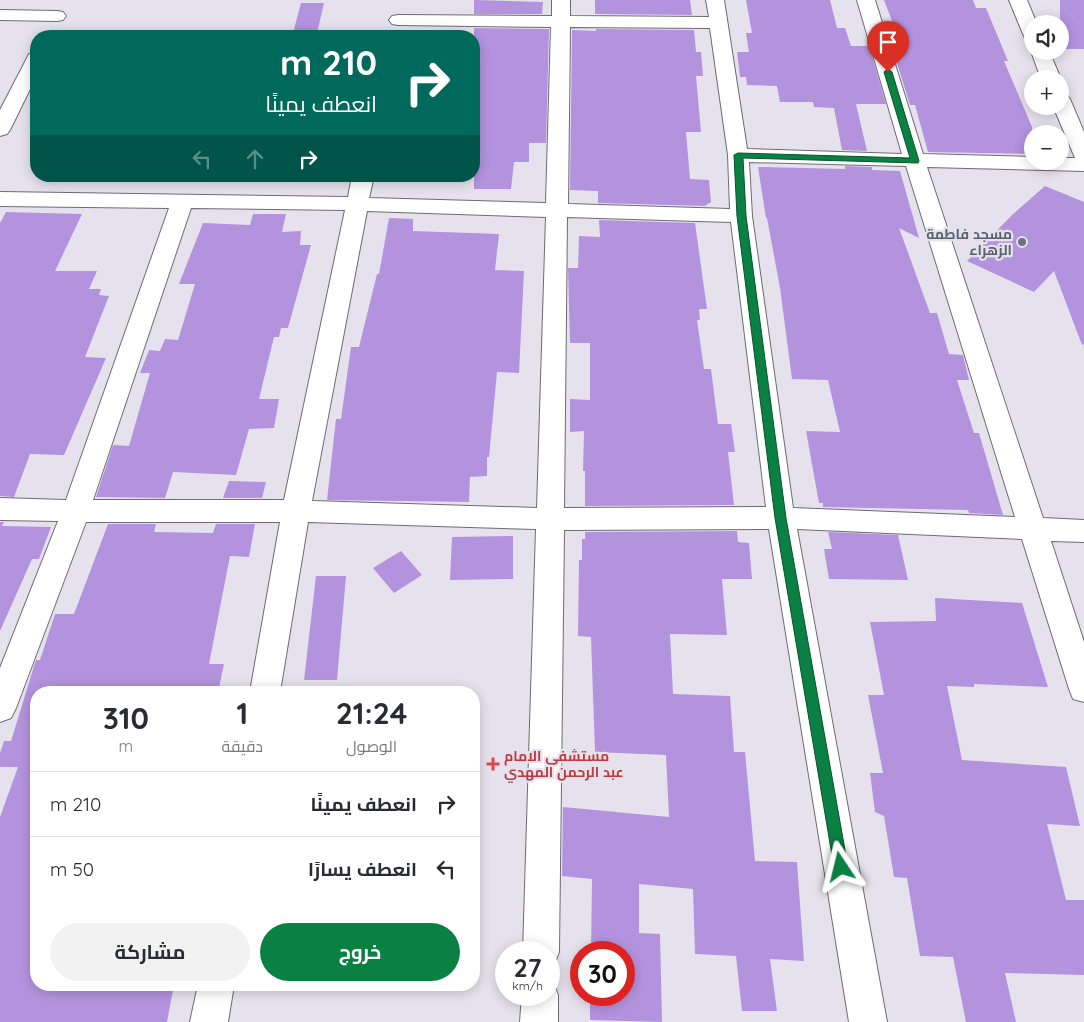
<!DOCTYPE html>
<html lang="ar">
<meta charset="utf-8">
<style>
:root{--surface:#fff;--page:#f2f2f3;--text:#2b2b33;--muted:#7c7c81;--line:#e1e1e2;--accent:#0b8043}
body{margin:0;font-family:Quicksand,Cairo,sans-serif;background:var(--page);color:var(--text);direction:rtl;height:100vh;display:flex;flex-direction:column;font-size:19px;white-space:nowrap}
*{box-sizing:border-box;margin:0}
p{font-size:16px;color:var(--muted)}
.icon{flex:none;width:28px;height:28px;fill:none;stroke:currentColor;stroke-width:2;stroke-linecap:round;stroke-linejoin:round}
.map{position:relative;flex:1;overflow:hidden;direction:ltr}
.sheet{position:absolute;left:30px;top:686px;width:450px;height:305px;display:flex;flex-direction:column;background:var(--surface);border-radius:20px;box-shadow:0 2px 12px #0003;direction:rtl}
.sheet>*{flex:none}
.guide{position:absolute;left:30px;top:30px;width:450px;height:152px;border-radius:20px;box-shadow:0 2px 12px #0003;direction:rtl;background:#00695c;color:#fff;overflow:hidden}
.buttons{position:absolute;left:1024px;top:15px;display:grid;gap:10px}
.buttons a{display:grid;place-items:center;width:45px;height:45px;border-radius:50%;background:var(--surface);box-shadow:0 2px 12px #0003;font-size:25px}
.speed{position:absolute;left:495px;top:941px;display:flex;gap:10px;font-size:25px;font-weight:700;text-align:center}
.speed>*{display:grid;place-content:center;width:65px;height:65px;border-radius:50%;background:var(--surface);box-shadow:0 2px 12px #0003;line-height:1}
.speed small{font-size:12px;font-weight:400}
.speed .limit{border:8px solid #d22;background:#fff;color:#111}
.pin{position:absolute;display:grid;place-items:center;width:42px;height:42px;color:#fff;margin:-51px -21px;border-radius:50% 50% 50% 0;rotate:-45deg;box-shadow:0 0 5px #0007}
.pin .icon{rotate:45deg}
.me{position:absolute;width:55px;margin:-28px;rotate:350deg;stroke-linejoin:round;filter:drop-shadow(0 0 4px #0008)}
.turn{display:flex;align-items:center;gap:18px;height:105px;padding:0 20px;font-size:22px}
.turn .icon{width:65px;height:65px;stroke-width:2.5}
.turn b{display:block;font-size:35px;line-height:42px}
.lanes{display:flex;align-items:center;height:48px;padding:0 20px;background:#0003;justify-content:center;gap:25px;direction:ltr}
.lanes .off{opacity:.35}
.eta{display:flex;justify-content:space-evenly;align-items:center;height:85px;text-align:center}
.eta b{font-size:30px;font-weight:700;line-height:35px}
.cta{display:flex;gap:10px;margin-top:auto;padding:10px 20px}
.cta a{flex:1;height:58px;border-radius:30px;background:var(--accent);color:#fff;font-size:20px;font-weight:700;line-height:58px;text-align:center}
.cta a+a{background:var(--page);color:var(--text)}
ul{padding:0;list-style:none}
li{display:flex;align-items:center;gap:15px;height:65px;padding:0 20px;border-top:1px solid var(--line)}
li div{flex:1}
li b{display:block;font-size:19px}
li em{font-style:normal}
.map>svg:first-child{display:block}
</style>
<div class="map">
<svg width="1084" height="1022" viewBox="0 0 1084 1022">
<rect width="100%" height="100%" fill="#e6e2ed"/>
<g fill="#b393de">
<path d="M474,0L543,2L542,14H474Z"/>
<path d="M595,0H690L692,15L595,14Z"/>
<path d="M746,0H830L837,28H845L851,46H869L886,104H856L867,151L842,150L834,108L814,107L813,102H780L777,86L747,85L746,77H740L737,52H749L746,33H752Z"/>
<path d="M884,0H973L976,8H986L1008,61H1004L1032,127V154L928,152L915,105H910L892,47H902Z"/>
<rect x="1060" y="0" width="24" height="49"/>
<path d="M301,3H324L317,33H293Z"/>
<path d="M474,28L549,29L546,143H529V162H514L511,189H474Z"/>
<path d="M596,29L694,30L696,52H701L703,76H696L701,132H686L690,179L709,180L711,202L705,206L598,203V191L570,190L572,30L596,31Z"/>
<path d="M845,166L872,167V170L900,171L919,238L899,228L930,313H937L949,354L963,355L969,380H957L974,433H979L1003,515L969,513L968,510L823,507V503H819L806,431L840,432L828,380L792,379L780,288L767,218H766L758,167L845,169Z"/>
<path d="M1045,186L1084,202V344L1082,345L1054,271L1034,292L967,261L1013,214Z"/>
<path d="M6,212L82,214L55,271H97L89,289H101L99,295L109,296L85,357L106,358L64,455L30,454L14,497L0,496V223Z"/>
<path d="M253,214H286L282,232L301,231L300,245H311L288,328H281L279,337H274L259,399H279L274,428L249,429L236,475L173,472L165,498L96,497L113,445L129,446L150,373H140L149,350L160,351L165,339L178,340L195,284H179L203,223L250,225Z"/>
<path d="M389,218L413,219V231L499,234L495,270L524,271L519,373L497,372L489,457H487V476L470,477L469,502L327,500L336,419H341L351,347H359L377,274H379Z"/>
<path d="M599,220L695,223L707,309H699L700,320H697L704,369H711L718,424H731L735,452H728L734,505L585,506V471H583L584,431L570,432V399L590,400V343H570L568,268H578L579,236L600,237Z"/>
<path d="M229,481L266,482L262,498H223Z"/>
<path d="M0,522H4L2,526L51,527L39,559H32L0,631Z"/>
<path d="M108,524H156L154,532L213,533L216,524H255L249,557L230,556L209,664H224L218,692H36V985H174L167,1022H0V817L18,767H0V753L4,741H11L34,666L36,660H40L55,614H74Z"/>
<path d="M737,531L738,542L749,543L752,579H722L727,635L670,634L673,694L730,696L734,752H745L755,861L797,862L804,961L770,959L777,1011H742L736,956L695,954L693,889L639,884V933L660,934L662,1022L590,1020V995H624V952H591L592,879L562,876L563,807L669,817L666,755L595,752L591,637L578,636L579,560H582V539H585V532Z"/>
<path d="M828,532L898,535L908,580L829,579L824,549H832Z"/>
<path d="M513,536V579L450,580L452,537Z"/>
<path d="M401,551L422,575L394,593L373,568Z"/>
<path d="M316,576H346L337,680H304Z"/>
<path d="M935,598L1022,603L1048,687L974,684V687L947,686L962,760L1066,767L1080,826L1047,824L1066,900H1084V975L1005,973L1016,1022H966L953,957L920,956L907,878L894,877L884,816L875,812L870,773H883L868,695H884L870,622L936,621Z"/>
</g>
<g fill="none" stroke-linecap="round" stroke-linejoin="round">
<defs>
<g id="street">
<path d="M552,0H570V16L709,17L706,0H724L747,149L902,154L857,0H875L923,154L1032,157V161H1060V158H1075L1053,106H1060V93L1067,95L1070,99L1084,132V171L927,167L1043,518L1084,520V542L1051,541L1084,642V702L1073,699L1069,689L1022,539L797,529L887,1022H849L769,529L564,530L559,952L554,965L549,967V952H523L536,529L308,522L280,692H250L280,522H86L16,708L11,718L0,722V668L58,521L0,520V498L66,500L169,208L0,206V192L348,197L352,176H374L369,198L546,203L551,27L398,25L392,24L389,20L392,16L398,15L552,16ZM570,27L710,28L728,155L730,209L568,204ZM749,162L906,166L1015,517L793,508L752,216ZM191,208L345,210L284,500H93ZM367,211L546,217L537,508L312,501ZM567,217L731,222L766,507L564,508Z"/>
<path d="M1009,0H1027L1037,24H1032V39L1025,38L1023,34Z"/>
<path d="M0,10L57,11L63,12L66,16L63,20L57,21L0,20Z"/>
<path d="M1032,48V51H1049L1061,79L1060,80L1041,79L1031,51Z"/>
<path d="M36,52V77L10,130L7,134L0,136V110L27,58L29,54Z"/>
<path d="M549,980L553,982L558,995V1022H520L522,995H549Z"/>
<path d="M198,985H234L228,1022H190Z"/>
</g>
</defs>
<use href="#street" stroke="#6f6b75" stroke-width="2"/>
<use href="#street" fill="#fff" fill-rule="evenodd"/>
</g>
<path fill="#0b8043" stroke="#07532c" d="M888,69L892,72L919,161L918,163L743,158L746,216L786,518L848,867L846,872L841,874L836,872L834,867L775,518L737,216L734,155L738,153L910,158L884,72Z"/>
<circle fill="#6b7280" stroke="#e6e2ed" stroke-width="2" cx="1022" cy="242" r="5"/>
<path fill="#e0444e" stroke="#e6e2ed" stroke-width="2" d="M490.5 756.5h5v5h5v5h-5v5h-5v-5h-5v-5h5z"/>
<g text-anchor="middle" stroke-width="4.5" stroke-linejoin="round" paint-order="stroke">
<g font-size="14" font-weight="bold" fill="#5b616d" stroke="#e6e2ed" text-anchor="end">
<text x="1012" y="239">مسجد فاطمة<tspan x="1012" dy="16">الزهراء</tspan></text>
</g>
<g font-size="14" font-weight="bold" fill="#be3a42" stroke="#e6e2ed" text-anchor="start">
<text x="504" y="761">مستشفى الامام<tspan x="504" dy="16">عبد الرحمن المهدي</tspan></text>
</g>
</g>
</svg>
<div class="buttons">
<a><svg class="icon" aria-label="sound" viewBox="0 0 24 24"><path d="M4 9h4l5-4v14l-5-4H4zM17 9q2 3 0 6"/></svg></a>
<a>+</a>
<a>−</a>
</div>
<div class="speed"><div>27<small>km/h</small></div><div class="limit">30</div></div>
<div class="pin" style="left:888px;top:72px;background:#d93025"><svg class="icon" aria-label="arrive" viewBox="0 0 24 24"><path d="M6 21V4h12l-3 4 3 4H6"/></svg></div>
<svg class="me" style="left:841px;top:867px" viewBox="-20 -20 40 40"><path d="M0-17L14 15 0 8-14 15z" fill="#0b8043" stroke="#fff" stroke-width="4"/></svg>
<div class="guide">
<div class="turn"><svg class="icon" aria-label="right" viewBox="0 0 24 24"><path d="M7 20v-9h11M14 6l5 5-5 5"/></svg><div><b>210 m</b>انعطف يمينًا</div></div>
<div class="lanes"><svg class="icon off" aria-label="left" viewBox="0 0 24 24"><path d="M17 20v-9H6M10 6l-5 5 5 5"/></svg><svg class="icon off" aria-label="ahead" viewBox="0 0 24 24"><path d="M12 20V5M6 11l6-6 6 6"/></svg><svg class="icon" aria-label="right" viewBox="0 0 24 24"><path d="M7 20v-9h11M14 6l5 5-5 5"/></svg></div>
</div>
<section class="sheet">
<div class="eta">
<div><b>21:24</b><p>الوصول</p></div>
<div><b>1</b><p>دقيقة</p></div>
<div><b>310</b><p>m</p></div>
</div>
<ul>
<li><svg class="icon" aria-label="right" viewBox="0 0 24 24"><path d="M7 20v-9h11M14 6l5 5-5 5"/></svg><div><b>انعطف يمينًا</b></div><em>210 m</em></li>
<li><svg class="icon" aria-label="left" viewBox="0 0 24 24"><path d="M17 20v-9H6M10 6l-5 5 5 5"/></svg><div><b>انعطف يسارًا</b></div><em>50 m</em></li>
</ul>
<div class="cta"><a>خروج</a><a>مشاركة</a></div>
</section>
</div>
